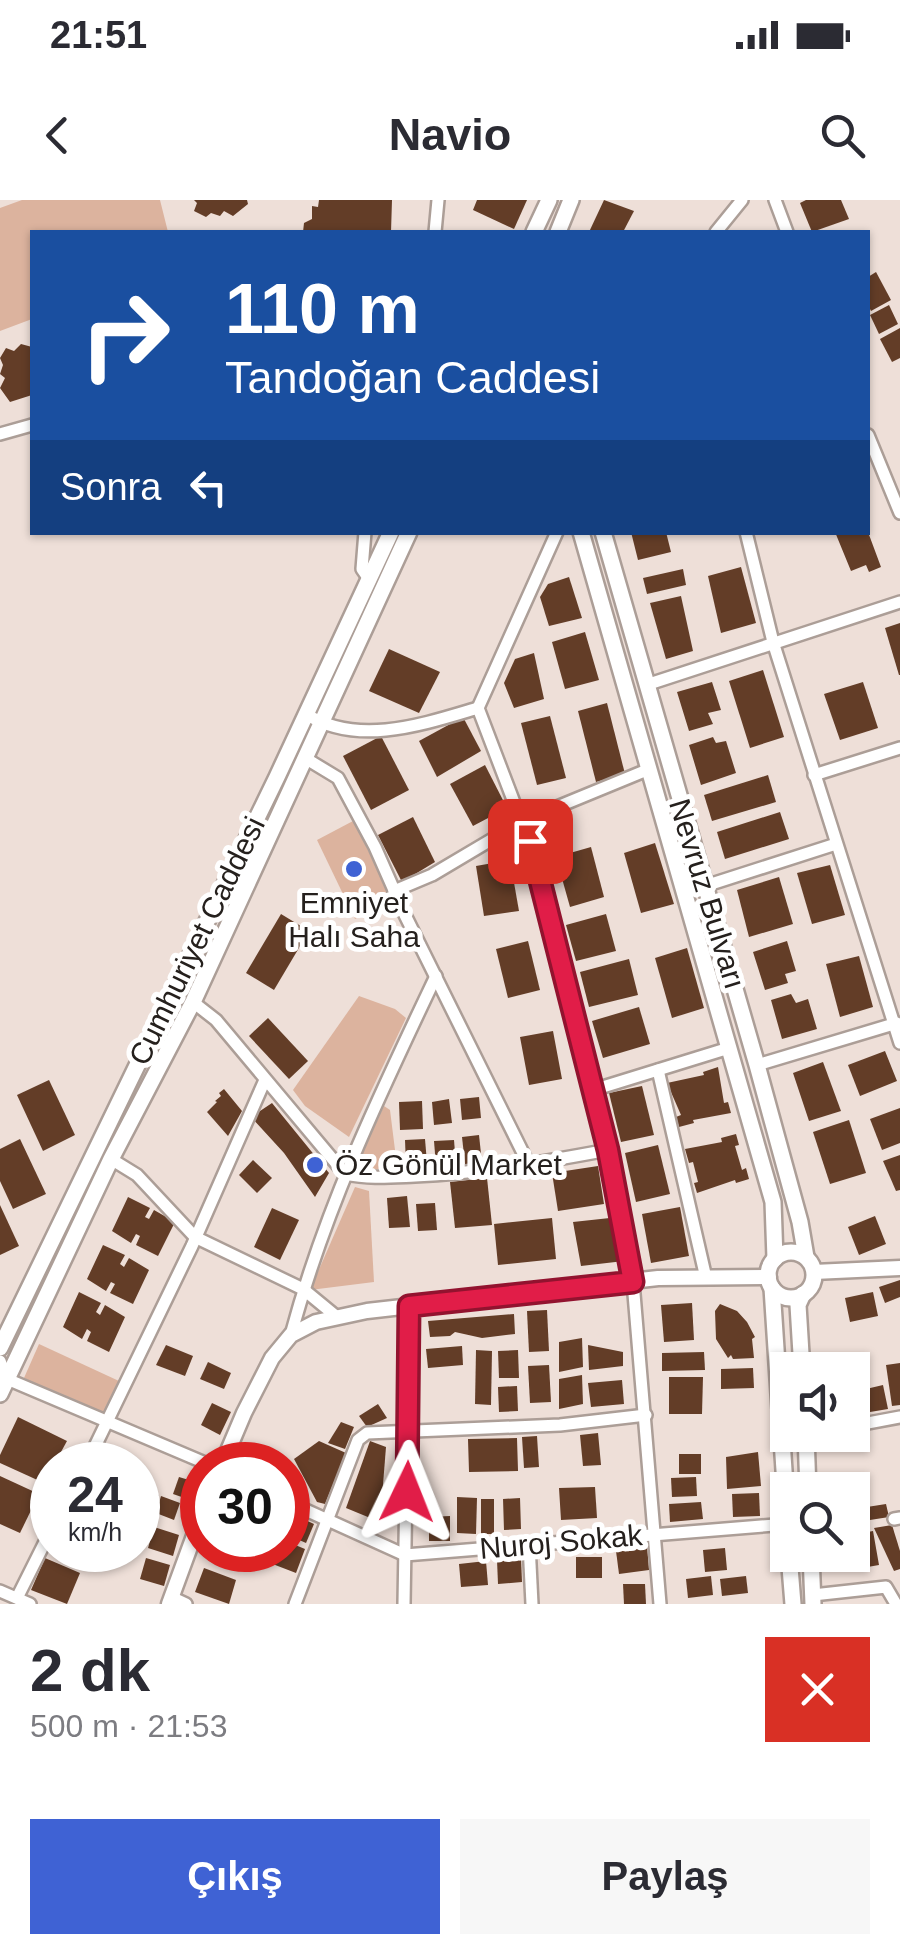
<!DOCTYPE html>
<html lang="tr">
<meta charset="utf-8">
<style>
:root{--surface:#fff;--page:#f7f7f7;--text:#2b2b33;--muted:#7c7c81;--accent:#3f62d4}
body{margin:0;font-family:Arial,sans-serif;background:var(--page);color:var(--text);height:100vh;display:flex;flex-direction:column;font-size:38px;white-space:nowrap}
*{box-sizing:border-box;margin:0}
p{font-size:32px;color:var(--muted)}
.icon{flex:none;width:55px;height:55px;fill:none;stroke:currentColor;stroke-width:2;stroke-linecap:round;stroke-linejoin:round}
.map{position:relative;height:1404px;overflow:hidden}
.sheet{display:flex;flex-direction:column;background:var(--surface);flex:1}
.sheet>*{flex:none}
.top-card{position:absolute;left:30px;top:30px;width:840px;height:305px;border-radius:0px;box-shadow:0 2px 8px #0004;background:#1a4fa0;color:#fff;overflow:hidden}
.tools{position:absolute;left:770px;top:1152px;display:grid;gap:20px}
.tools a{display:grid;place-items:center;width:100px;height:100px;border-radius:0px;background:var(--surface);box-shadow:0 2px 8px #0004;font-size:50px}
.speed{position:absolute;left:30px;top:1242px;display:flex;gap:20px;font-size:50px;font-weight:700;text-align:center}
.speed>*{display:grid;place-content:center;width:130px;height:130px;border-radius:50%;background:var(--surface);box-shadow:0 2px 8px #0004;line-height:1}
.speed small{font-size:25px;font-weight:400}
.speed .limit{border:15px solid #d22;background:#fff;color:#111}
.pin{position:absolute;display:grid;place-items:center;width:85px;height:85px;color:#fff;margin:-42px;border-radius:20px;box-shadow:0 5px 15px #0006}
.me{position:absolute;width:110px;margin:-55px;rotate:2deg;stroke-linejoin:round;filter:drop-shadow(0 0 8px #0008)}
.turn{display:flex;align-items:center;gap:35px;height:210px;padding:0 30px;font-size:45px}
.turn .icon{width:130px;height:130px;stroke-width:2.5}
.turn b{display:block;font-size:70px;line-height:85px}
.then{display:flex;align-items:center;height:95px;padding:0 30px;background:#0003;gap:20px;font-size:38px}
.round{display:grid;place-items:center;flex:none;width:105px;height:105px;border-radius:0px;background:var(--page)}
.headline{display:flex;align-items:center;justify-content:space-between;height:170px;padding:0 30px}
h1{font-size:60px;font-weight:800;line-height:75px}
.button{display:flex;gap:20px;margin-top:auto;padding:20px 30px}
.button a{flex:1;height:115px;border-radius:0px;background:var(--accent);color:#fff;font-size:40px;font-weight:800;line-height:115px;text-align:center}
.button a+a{background:var(--page);color:var(--text)}
.status{display:flex;justify-content:space-between;align-items:center;height:70px;padding:0 50px;background:var(--surface);direction:ltr}
.status svg{height:28px;fill:currentColor}
header{display:flex;justify-content:space-between;align-items:center;height:130px;padding:0 30px;background:var(--surface);font-size:45px;font-weight:800}
.map>svg:first-child{display:block}
</style>
<div class="status"><b>21:51</b><svg viewBox="0 0 49 12"><path d="M0 12V9h3v3zM5 12V6h3v6zM10 12V3h3v9zM15 12V0h3v12zM26 1h20v11H26zM47 4h2v5h-2z"/></svg></div>
<header><svg class="icon" aria-label="back" viewBox="0 0 24 24"><path d="M15 5l-7 7 7 7"/></svg>Navio<svg class="icon" aria-label="search" viewBox="0 0 24 24"><circle cx="10" cy="10" r="6"/><path d="M15 15l6 6"/></svg></header>
<div class="map">
<svg width="900" height="1404" viewBox="0 0 900 1404">
<rect width="100%" height="100%" fill="#eedfd8"/>
<g fill="#dcb39e">
<path d="M22,0H160L168,32H32V119L0,131V8Z"/>
<path d="M353,621L393,698L355,719L317,640Z"/>
<path d="M359,796L395,809L406,818L349,937L305,906L293,890Z"/>
<path d="M384,906L390,910L397,966L365,971L359,960Z"/>
<path d="M355,987L369,991L374,1082L310,1090Z"/>
<path d="M39,1144L119,1181L103,1215L24,1178Z"/>
</g>
<g fill="#633d27">
<path d="M194,0H247L248,4L233,16L224,11L220,16L211,13L206,17L194,11L197,3Z"/>
<path d="M319,0H392L391,32H303L304,23L312,19V6L318,7Z"/>
<path d="M477,0H527L514,29L473,10Z"/>
<path d="M604,0L634,11L623,32H589Z"/>
<path d="M806,0H841L849,19L812,32L800,3Z"/>
<path d="M876,72L891,100L871,111L868,105V77Z"/>
<path d="M889,105L898,124L879,134L870,115Z"/>
<path d="M900,128V158L892,162L880,139Z"/>
<path d="M21,144L32,147V195L10,202L0,188L5,178L0,174L3,165L0,158L6,148L14,151Z"/>
<path d="M631,332H666L671,352L638,360Z"/>
<path d="M835,332H868L881,367L869,372L866,365L851,371Z"/>
<path d="M741,367L756,423L721,433L708,376Z"/>
<path d="M683,369L686,385L647,394L643,378Z"/>
<path d="M569,377L582,418L549,426L540,397L548,384Z"/>
<path d="M681,396L693,451L666,459L650,403Z"/>
<path d="M900,423V475H899L885,428Z"/>
<path d="M585,432L599,480L565,489L552,442Z"/>
<path d="M389,449L440,472L419,513L369,491Z"/>
<path d="M534,453L544,499L514,508L504,483L515,459Z"/>
<path d="M763,470L784,537L750,548L729,481Z"/>
<path d="M712,482L721,510L708,513L713,524L689,531L677,492Z"/>
<path d="M863,482L878,528L840,540L824,494Z"/>
<path d="M607,503L625,574L596,582L578,511Z"/>
<path d="M550,516L566,578L537,585L521,523Z"/>
<path d="M463,517L481,551L437,577L419,541Z"/>
<path d="M381,536L409,590L371,610L343,556Z"/>
<path d="M713,537L716,543L726,541L736,573L701,585L689,545Z"/>
<path d="M485,565L507,608L473,626L450,584Z"/>
<path d="M768,575L776,602L712,621L704,595Z"/>
<path d="M780,612L789,639L725,659L717,632Z"/>
<path d="M413,617L435,662L402,682L378,635Z"/>
<path d="M655,643L674,704L641,713L624,653Z"/>
<path d="M591,647L604,697L570,707L556,657Z"/>
<path d="M510,660L519,711L484,716L476,666Z"/>
<path d="M830,665L845,715L812,724L797,673Z"/>
<path d="M779,677L793,724L749,737L737,690Z"/>
<path d="M281,714L309,731L274,790L246,773Z"/>
<path d="M606,714L616,751L576,761L566,725Z"/>
<path d="M528,741L540,790L508,798L496,749Z"/>
<path d="M787,741L796,771L785,774L788,783L765,790L753,752Z"/>
<path d="M687,748L704,808L672,818L655,758Z"/>
<path d="M859,756L873,807L840,817L826,764Z"/>
<path d="M629,759L638,795L589,807L580,772Z"/>
<path d="M791,794L796,803L808,799L817,829L782,839L771,800Z"/>
<path d="M639,807L650,844L603,858L592,821Z"/>
<path d="M268,818L308,861L289,879L249,836Z"/>
<path d="M553,831L562,879L529,885L520,837Z"/>
<path d="M885,851L897,881L860,896L848,865Z"/>
<path d="M823,862L841,911L809,921L793,873Z"/>
<path d="M718,867L724,903L728,902L731,913L693,920L694,923L679,927L676,917L681,915L667,883L704,875L703,872Z"/>
<path d="M49,880L75,935L43,951L17,895Z"/>
<path d="M642,886L654,935L621,942L609,893Z"/>
<path d="M224,889L242,911L228,936L207,912L217,902L215,901L221,896L219,893Z"/>
<path d="M479,897L481,918L462,920L460,899Z"/>
<path d="M449,899L452,923L434,925L432,902Z"/>
<path d="M422,901L423,929L400,930L399,902Z"/>
<path d="M272,903L329,973L315,997L284,953L251,917Z"/>
<path d="M900,908V943L882,950L870,919Z"/>
<path d="M849,920L866,973L830,984L813,932Z"/>
<path d="M736,934L739,945L735,946L742,970L746,968L749,979L736,983L735,980L697,993L694,983L698,982L693,962L689,963L685,949L722,942L721,938Z"/>
<path d="M479,935L482,963L465,964L462,937Z"/>
<path d="M20,939L46,994L13,1009L0,981V949Z"/>
<path d="M425,939L427,963L406,965L405,940Z"/>
<path d="M454,940L456,965L436,966L434,941Z"/>
<path d="M658,945L670,994L636,1002L625,953Z"/>
<path d="M900,955V990L896,991L883,961Z"/>
<path d="M253,960L272,978L257,993L239,975Z"/>
<path d="M598,966L604,1004L558,1011L552,973Z"/>
<path d="M487,978L492,1025L455,1028L450,982Z"/>
<path d="M407,996L410,1027L389,1028L387,998Z"/>
<path d="M128,997L150,1008L145,1017L149,1019L154,1010L175,1022L158,1056L136,1045L140,1036L136,1034L131,1043L112,1031Z"/>
<path d="M435,1003L437,1030L418,1031L416,1004Z"/>
<path d="M0,1005L19,1046L0,1055Z"/>
<path d="M680,1007L689,1056L651,1063L642,1014Z"/>
<path d="M272,1008L299,1020L280,1060L254,1047Z"/>
<path d="M875,1016L886,1044L859,1055L848,1027Z"/>
<path d="M619,1017L624,1061L581,1066L573,1022Z"/>
<path d="M552,1018L556,1059L498,1065L494,1024Z"/>
<path d="M103,1045L125,1055L120,1064L124,1067L129,1058L149,1070L133,1104L110,1093L115,1084L111,1082L106,1091L87,1079Z"/>
<path d="M900,1080V1097L885,1103L879,1087Z"/>
<path d="M79,1092L101,1103L96,1112L100,1115L105,1105L125,1117L109,1152L87,1141L91,1132L87,1129L82,1139L63,1127Z"/>
<path d="M873,1092L878,1116L850,1122L845,1098Z"/>
<path d="M692,1103L694,1140L664,1142L661,1105Z"/>
<path d="M720,1104L737,1111L747,1122L755,1137L752,1139L754,1158L733,1159L731,1155L728,1158L716,1139L715,1111Z"/>
<path d="M547,1110L549,1151L529,1152L527,1111Z"/>
<path d="M514,1114L515,1134L482,1138L455,1132L450,1136L430,1137L428,1121Z"/>
<path d="M582,1138L583,1167L559,1172V1142Z"/>
<path d="M166,1145L193,1156L185,1176L156,1165Z"/>
<path d="M588,1145L623,1152V1166L589,1170Z"/>
<path d="M462,1146L463,1165L428,1168L426,1149Z"/>
<path d="M476,1150L492,1151L491,1205L475,1204Z"/>
<path d="M518,1150L519,1178H499L498,1151Z"/>
<path d="M704,1152L705,1170L662,1171V1153Z"/>
<path d="M208,1162L231,1173L224,1189L200,1179Z"/>
<path d="M900,1163V1205L892,1206L886,1165Z"/>
<path d="M549,1165L551,1202L530,1203L528,1166Z"/>
<path d="M753,1168L754,1188L721,1189V1169Z"/>
<path d="M582,1175L583,1204L559,1209V1179Z"/>
<path d="M669,1177H703L702,1214H669Z"/>
<path d="M622,1180L624,1204L591,1207L588,1183Z"/>
<path d="M883,1185L888,1209L870,1212L866,1189Z"/>
<path d="M517,1186L518,1211L499,1212L498,1187Z"/>
<path d="M212,1203L231,1212L220,1235L201,1225Z"/>
<path d="M378,1204L387,1218L367,1227L359,1216Z"/>
<path d="M18,1217L67,1241L44,1283L0,1263V1255Z"/>
<path d="M341,1222L354,1227L345,1249L328,1243Z"/>
<path d="M598,1233L601,1265L583,1266L580,1235Z"/>
<path d="M537,1236L539,1267L524,1268L522,1237Z"/>
<path d="M517,1238L518,1271L469,1272L468,1239Z"/>
<path d="M319,1241L346,1253L325,1304L317,1302L294,1259Z"/>
<path d="M370,1241L386,1247L380,1322L346,1308Z"/>
<path d="M758,1252L761,1286L727,1289L726,1257Z"/>
<rect x="679" y="1254" width="22" height="20"/>
<path d="M0,1276L39,1294L20,1333L0,1324Z"/>
<path d="M179,1277L202,1284L196,1302L173,1294Z"/>
<path d="M696,1277L697,1296L672,1297L671,1278Z"/>
<path d="M595,1287L597,1318L561,1320L559,1288Z"/>
<path d="M142,1290L159,1295L153,1314L138,1309Z"/>
<path d="M759,1293L760,1316L733,1317L732,1294Z"/>
<path d="M161,1296L180,1303L174,1320L156,1313Z"/>
<path d="M457,1297L477,1298L476,1334L457,1333Z"/>
<path d="M520,1298L521,1329L504,1330L503,1299Z"/>
<rect x="481" y="1299" width="13" height="35"/>
<path d="M701,1302L703,1319L670,1322L669,1304Z"/>
<path d="M886,1304L889,1317L870,1320L867,1307Z"/>
<path d="M292,1314L314,1324L306,1343L288,1335Z"/>
<path d="M450,1316V1341H429V1317Z"/>
<path d="M892,1325L900,1351V1369L894,1371L874,1328Z"/>
<path d="M154,1327L179,1335L173,1356L148,1348Z"/>
<path d="M873,1331L879,1365L839,1372L836,1355H852V1335Z"/>
<path d="M288,1342L305,1349L296,1373L270,1363L275,1350H288Z"/>
<path d="M647,1346L649,1370L619,1374L616,1351Z"/>
<path d="M725,1348L727,1370L705,1372L703,1350Z"/>
<path d="M212,1350H250L245,1364Z"/>
<rect x="576" y="1357" width="26" height="21"/>
<path d="M45,1358L80,1373L67,1404L31,1390Z"/>
<path d="M146,1358L170,1365L164,1386L140,1379Z"/>
<path d="M521,1358L522,1382L498,1384L497,1360Z"/>
<path d="M486,1361L488,1385L461,1387L459,1364Z"/>
<path d="M204,1368L236,1380L229,1404L195,1392Z"/>
<path d="M711,1376L713,1395L688,1398L686,1379Z"/>
<path d="M746,1376L748,1393L722,1396L720,1379Z"/>
<path d="M623,1384H645L646,1404H624Z"/>
</g>
<g fill="none" stroke-linecap="round" stroke-linejoin="round">
<defs>
<g id="minor">
<path d="M775,0L787,32"/>
<path d="M435,32L438,0"/>
<path d="M716,32L742,0"/>
<path d="M0,234L32,225"/>
<path d="M868,235L900,313"/>
<path d="M365,332L362,369L369,379"/>
<path d="M557,332L478,508L536,660L608,950L633,1082L660,1404"/>
<path d="M746,332L773,442L900,843"/>
<path d="M646,485L900,402"/>
<path d="M306,514C358,547 424,524 478,508"/>
<path d="M305,558L338,578L375,647L405,715L529,965"/>
<path d="M814,575L900,548"/>
<path d="M705,686L836,644"/>
<path d="M394,691L432,675L523,621L647,570"/>
<path d="M193,802L216,820L345,974C369,979 391,977 415,976C480,973 544,962 608,950"/>
<path d="M757,865L897,823"/>
<path d="M658,870L706,1078"/>
<path d="M593,890L729,848"/>
<path d="M111,959L137,975L195,1037L303,1089L337,1117"/>
<path d="M291,1135C325,1008 380,894 436,776"/>
<path d="M0,1161L7,1179L210,1265"/>
<path d="M852,1226L900,1217"/>
<path d="M86,1265L192,1046L265,880"/>
<path d="M288,1302L405,1355L787,1324"/>
<path d="M894,1319L900,1318"/>
<path d="M529,1344L532,1404"/>
<path d="M0,1391L30,1404"/>
<path d="M813,1395L886,1387L896,1404"/>
<path d="M171,1397L186,1404"/>
<path d="M17,1398L52,1328"/>
<path d="M295,1404L358,1240L367,1233L560,1225L646,1215"/>
<path d="M404,1404L409,1105"/>
</g>
<g id="tertiary">
<path d="M814,1072L900,1068"/>
<path d="M222,1265L244,1213L272,1158L291,1135L316,1122L367,1111L658,1078L769,1077"/>
<path d="M169,1404L202,1314"/>
</g>
<g id="secondary">
<path d="M534,32L549,0"/>
<path d="M558,32L571,0"/>
<path d="M581,332L773,1002L775,1059"/>
<path d="M603,332L757,865L800,1022L806,1057"/>
<circle cx="791" cy="1075" r="23"/>
<path d="M772,1088L788,1331"/>
<path d="M0,1148L277,577L391,332"/>
<path d="M802,1170L798,1105L803,1094"/>
<path d="M0,1194L111,959L193,802L409,332"/>
<path d="M806,1235L808,1290"/>
<path d="M789,1355L793,1404"/>
<path d="M811,1355L813,1404"/>
</g>
</defs>
<use href="#minor" stroke="#ac9e97" stroke-width="16"/>
<use href="#tertiary" stroke="#ac9e97" stroke-width="19"/>
<use href="#secondary" stroke="#ac9e97" stroke-width="20"/>
<use href="#minor" stroke="#fff" stroke-width="11"/>
<use href="#tertiary" stroke="#fff" stroke-width="14"/>
<use href="#secondary" stroke="#fff" stroke-width="15"/>
</g>
<g fill="none" stroke-linecap="round" stroke-linejoin="round">
<defs>
<path id="route" d="M407,1292L409,1106L633,1082L608,950L530,641"/>
</defs>
<use href="#route" stroke="#92132f" stroke-width="25"/>
<use href="#route" stroke="#e11d48" stroke-width="18"/>
</g>
<g fill="#3f62d4" stroke="#fff" stroke-width="4">
<circle cx="354" cy="669" r="10"/>
<circle cx="315" cy="965" r="10"/>
</g>
<g text-anchor="middle" stroke-width="10" stroke-linejoin="round" paint-order="stroke">
<g font-size="30" fill="#25201d" stroke="#fff">
<text transform="translate(707 694) rotate(73)" y="10">Nevruz Bulvarı</text>
<text transform="translate(197 741) rotate(-64)" y="10">Cumhuriyet Caddesi</text>
<text transform="translate(561 1342) rotate(-5)" y="10">Nuroj Sokak</text>
</g>
<g font-size="30" fill="#25201d" stroke="#fff">
<text x="354" y="713">Emniyet<tspan x="354" dy="34">Halı Saha</tspan></text>
<text x="335" y="975" text-anchor="start">Öz Gönül Market</text>
</g>
</g>
</svg>
<div class="tools">
<a><svg class="icon" aria-label="sound" viewBox="0 0 24 24"><path d="M4 9h4l5-4v14l-5-4H4zM17 9q2 3 0 6"/></svg></a>
<a><svg class="icon" aria-label="search" viewBox="0 0 24 24"><circle cx="10" cy="10" r="6"/><path d="M15 15l6 6"/></svg></a>
</div>
<div class="speed"><div>24<small>km/h</small></div><div class="limit">30</div></div>
<div class="pin" style="left:530px;top:641px;background:#d93025"><svg class="icon" aria-label="arrive" viewBox="0 0 24 24"><path d="M6 21V4h12l-3 4 3 4H6"/></svg></div>
<svg class="me" style="left:407px;top:1292px" viewBox="-20 -20 40 40"><path d="M0-17L14 15 0 8-14 15z" fill="#e11d48" stroke="#fff" stroke-width="4"/></svg>
<div class="top-card">
<div class="turn"><svg class="icon" aria-label="right" viewBox="0 0 24 24"><path d="M7 20v-9h11M14 6l5 5-5 5"/></svg><div><b>110 m</b>Tandoğan Caddesi</div></div>
<div class="then">Sonra<svg class="icon" aria-label="left" viewBox="0 0 24 24"><path d="M17 20v-9H6M10 6l-5 5 5 5"/></svg></div>
</div>
</div>
<section class="sheet">
<div class="headline"><div><h1>2 dk</h1><p>500 m · 21:53</p></div><a class="round" style="background:#d93025;color:#fff"><svg class="icon" aria-label="close" viewBox="0 0 24 24"><path d="M6 6l12 12M18 6L6 18"/></svg></a></div>
<div class="button"><a>Çıkış</a><a>Paylaş</a></div>
</section>
